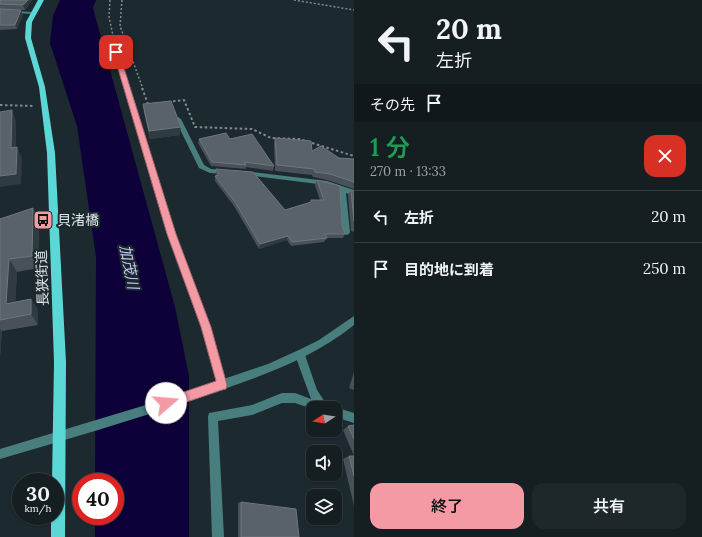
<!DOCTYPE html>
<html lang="ja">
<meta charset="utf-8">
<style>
:root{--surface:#151f22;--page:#1e272a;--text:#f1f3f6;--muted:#9da2a5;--line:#343d40;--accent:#f49aa5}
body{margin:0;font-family:Lora,"Noto Sans JP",serif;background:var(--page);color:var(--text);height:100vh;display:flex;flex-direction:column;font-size:15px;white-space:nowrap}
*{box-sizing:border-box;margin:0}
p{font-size:13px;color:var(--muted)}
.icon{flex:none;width:22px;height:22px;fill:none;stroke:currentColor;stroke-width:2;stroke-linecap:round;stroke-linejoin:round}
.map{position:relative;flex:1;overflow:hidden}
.panel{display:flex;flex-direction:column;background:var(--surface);width:348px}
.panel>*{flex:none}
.top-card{background:#151f22;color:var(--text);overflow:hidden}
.needle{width:26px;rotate:258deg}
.tools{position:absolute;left:306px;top:401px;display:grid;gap:8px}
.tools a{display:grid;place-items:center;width:36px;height:36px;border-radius:8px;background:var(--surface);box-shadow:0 1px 3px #0004,0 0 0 1px var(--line);font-size:20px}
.speed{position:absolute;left:12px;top:473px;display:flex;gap:8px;font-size:20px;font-weight:700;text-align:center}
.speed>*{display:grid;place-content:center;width:52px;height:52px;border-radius:50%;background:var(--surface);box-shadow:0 1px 3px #0004,0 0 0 1px var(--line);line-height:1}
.speed small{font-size:10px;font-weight:400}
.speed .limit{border:6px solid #d22;background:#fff;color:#111}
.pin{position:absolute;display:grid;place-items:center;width:34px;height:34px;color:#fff;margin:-17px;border-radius:8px;box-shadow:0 2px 6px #0006}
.me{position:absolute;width:44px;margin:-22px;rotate:72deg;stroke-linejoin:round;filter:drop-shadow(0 0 3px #0008)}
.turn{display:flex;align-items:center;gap:14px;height:84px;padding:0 16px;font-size:18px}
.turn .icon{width:52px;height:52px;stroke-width:2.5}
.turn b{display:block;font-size:28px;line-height:34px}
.then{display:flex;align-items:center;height:38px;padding:0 16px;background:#0003;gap:8px;font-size:15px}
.round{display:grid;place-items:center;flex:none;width:42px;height:42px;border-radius:12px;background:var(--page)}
.summary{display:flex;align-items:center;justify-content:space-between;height:68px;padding:0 16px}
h1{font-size:24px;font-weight:600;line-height:30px;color:#1e9e55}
.primary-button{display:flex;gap:8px;margin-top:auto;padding:8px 16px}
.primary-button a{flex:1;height:46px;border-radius:12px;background:var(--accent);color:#111;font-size:16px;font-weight:600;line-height:46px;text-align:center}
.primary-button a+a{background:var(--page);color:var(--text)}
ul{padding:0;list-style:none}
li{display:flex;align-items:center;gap:12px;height:52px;padding:0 16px;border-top:1px solid var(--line)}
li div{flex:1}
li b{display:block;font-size:15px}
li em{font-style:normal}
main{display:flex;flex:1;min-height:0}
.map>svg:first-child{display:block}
</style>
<main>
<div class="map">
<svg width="354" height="537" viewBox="0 0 354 537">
<rect width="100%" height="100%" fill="#1c292e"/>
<path fill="#0e0039" d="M60,0H96L93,8L175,307L189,376V537H95V516H115V482H95L96,257L77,126L50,43L53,16Z"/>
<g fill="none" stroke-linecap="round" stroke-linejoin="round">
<g stroke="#818b8f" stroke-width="1.5" stroke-dasharray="2 2" stroke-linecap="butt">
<path d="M110,0L109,17L115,45"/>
<path d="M122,0L120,26L143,89"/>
<path d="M294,0L354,10"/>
</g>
<g stroke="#818b8f" stroke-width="2" stroke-dasharray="2.5 2.5" stroke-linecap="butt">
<path d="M142,88L148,104H151"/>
<path d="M168,102L184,100L195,127L252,129L271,138L299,139L354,156"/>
<path d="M0,105L35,106"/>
</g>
<g fill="#487f7e" fill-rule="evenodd">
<path d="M114,51L118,52L180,247L210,327L227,385L225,388L222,390L219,388L217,385L202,327L172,247Z"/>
<path d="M178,117L181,119L204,165L211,169L227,170V174L210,173L199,168L175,119Z"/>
<path d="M243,171L327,181L354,190V196L346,193L350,232L349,234L346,235L342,232L339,190L326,185L245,175H243Z"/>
<path d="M300,351L303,352L305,355L317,390L329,408H313V409L295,403H282L252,415L218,421L224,537H212L208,417L209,413L252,405L282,393H295L311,399L295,355L297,352Z"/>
<path d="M335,407L354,413V423L335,417V408H333Z"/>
</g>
<g fill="#487f7e" fill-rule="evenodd">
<path d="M0,10L33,12L35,13L33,14L0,12Z"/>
<path d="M354,316V325C308,362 252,379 198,398C132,420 66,440 0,459V449L159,401L268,364L301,349L319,340Z"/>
</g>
<path fill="#5bd8d6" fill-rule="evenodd" d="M38,0H44L32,22L31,38L45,87L55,153L66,362L65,537H51V516H55V482H52L54,362L47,153L39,87L25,38L26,22Z"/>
</g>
<g fill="#485059">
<path d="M0,0H32L25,10L0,9Z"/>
<path d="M0,9L21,10L23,15L17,29L0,30Z"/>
<path d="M143,104L180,135L150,139L144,113Z"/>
<path d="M275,138L312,151L339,158L354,159V189L327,180L313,177L312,175L275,171L274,144Z"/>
<path d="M199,139H230L274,166L273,171L246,167V169L211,166L198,143Z"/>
<path d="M216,169L285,210L310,203L311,200H320L315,185L317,180L342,225L345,234L343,238H327L324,242L291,246L287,240L259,249L234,206L215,181V176H217L216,174Z"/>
<path d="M351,190L354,191V232L351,231L348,195Z"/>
<path d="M33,208L39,221L38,268L17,272L15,302L31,299L38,310V325L2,331L0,356V219Z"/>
<path d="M354,372V390L349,388Z"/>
<path d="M354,425V506L343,459L349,456H354L343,430L348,426Z"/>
<path d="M241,502L299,537H238V503Z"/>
</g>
<g fill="#303a41">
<path d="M28,0H32L25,10L23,5Z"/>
<path d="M21,10L23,15L17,29L15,25Z"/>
<path d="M12,110L16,121V159L11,148Z"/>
<path d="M181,127L180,135L150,139L149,131Z"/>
<path d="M17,147L22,158L21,184L0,187V176Z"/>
<path d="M33,208L39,221L38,268L32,256Z"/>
<path d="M288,236L287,240L259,249L260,244Z"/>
<path d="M9,259L17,272L15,315L6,304Z"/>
<path d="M31,299L38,310V325L31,314Z"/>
<path d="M0,329L2,331L0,356Z"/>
</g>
<g fill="#596169" stroke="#6e767d">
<path d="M0,0H28L23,5L0,4Z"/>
<path d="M0,9L21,10L15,25H0Z"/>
<path d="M171,101L181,127L149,131L143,104Z"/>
<path d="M12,110L11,148L17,147L16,174L0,176V112Z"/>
<path d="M226,133L230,139L252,134L274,166L244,162L246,165L212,162L199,139Z"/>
<path d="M275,138L311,141L312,151L321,146L339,158L354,159V182L330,174L315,172L314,169L277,165Z"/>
<path d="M216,169L253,172L285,210L311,202V200H324L317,180L340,186L342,225L345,234H325L327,238L292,242L288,236L260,244L235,202L215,176L219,175Z"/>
<path d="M351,190L354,191V221Z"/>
<path d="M33,208L32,256L9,259L6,304L31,299V314L0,320V219Z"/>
<path d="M354,425V439L348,426Z"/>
<path d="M349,456H354V476Z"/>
<path d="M241,502L296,509L299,537H241Z"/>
</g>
<path fill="#f49aa5" stroke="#9f646b" d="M116,50L119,52L176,234L211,327L227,385L226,389L222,390L166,409L163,407L161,403L163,399L216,381L201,327L167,234L113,52Z"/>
<defs>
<symbol id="bus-square" viewBox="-11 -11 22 22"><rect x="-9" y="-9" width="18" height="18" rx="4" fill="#f49aa5" stroke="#1c292e"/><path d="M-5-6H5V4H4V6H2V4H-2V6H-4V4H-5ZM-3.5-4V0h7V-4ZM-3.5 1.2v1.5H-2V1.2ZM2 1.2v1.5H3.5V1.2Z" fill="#111"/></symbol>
</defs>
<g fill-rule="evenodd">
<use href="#bus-square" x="32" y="209" width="22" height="22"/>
</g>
<g text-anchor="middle" stroke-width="4" stroke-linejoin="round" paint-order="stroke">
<g font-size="14" fill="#dfe7ea" stroke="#1c292e" text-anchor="start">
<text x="57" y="225">貝渚橋</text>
</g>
<g font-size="14" fill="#dfe7ea" stroke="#1c292e">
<text transform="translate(42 278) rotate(-92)" y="5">長狭街道</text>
</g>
<g font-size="15" font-style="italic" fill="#c6c8f6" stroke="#1c292e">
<text transform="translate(129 267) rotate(79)" y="5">加茂川</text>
</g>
</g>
</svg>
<div class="tools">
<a><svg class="needle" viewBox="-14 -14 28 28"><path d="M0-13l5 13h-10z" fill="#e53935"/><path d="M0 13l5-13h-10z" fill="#9da2a5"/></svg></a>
<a><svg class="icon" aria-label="sound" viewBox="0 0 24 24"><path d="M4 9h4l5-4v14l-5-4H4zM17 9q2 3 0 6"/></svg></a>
<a><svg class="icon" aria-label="layers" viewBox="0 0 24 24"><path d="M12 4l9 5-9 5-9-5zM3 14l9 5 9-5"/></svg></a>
</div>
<div class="speed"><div>30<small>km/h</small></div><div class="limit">40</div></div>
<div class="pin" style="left:116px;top:52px;background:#d93025"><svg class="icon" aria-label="arrive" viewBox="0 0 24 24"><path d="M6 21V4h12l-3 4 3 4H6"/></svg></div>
<svg class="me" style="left:166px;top:403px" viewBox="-20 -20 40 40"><circle r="19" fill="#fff"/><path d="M0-13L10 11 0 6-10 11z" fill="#f49aa5"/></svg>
</div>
<section class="panel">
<div class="top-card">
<div class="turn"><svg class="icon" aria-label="left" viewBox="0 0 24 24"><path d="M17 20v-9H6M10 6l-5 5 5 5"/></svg><div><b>20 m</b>左折</div></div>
<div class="then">その先<svg class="icon" aria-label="arrive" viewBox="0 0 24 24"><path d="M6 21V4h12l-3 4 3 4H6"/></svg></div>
</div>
<div class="summary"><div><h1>1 分</h1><p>270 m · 13:33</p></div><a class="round" style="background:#d93025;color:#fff"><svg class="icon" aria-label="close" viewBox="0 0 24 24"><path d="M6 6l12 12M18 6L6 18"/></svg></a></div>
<ul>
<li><svg class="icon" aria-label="left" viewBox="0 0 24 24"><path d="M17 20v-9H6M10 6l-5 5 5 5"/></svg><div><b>左折</b></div><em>20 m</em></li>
<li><svg class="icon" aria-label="arrive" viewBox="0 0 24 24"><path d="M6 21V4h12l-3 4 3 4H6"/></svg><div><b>目的地に到着</b></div><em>250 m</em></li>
</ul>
<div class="primary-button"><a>終了</a><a>共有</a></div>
</section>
</main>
